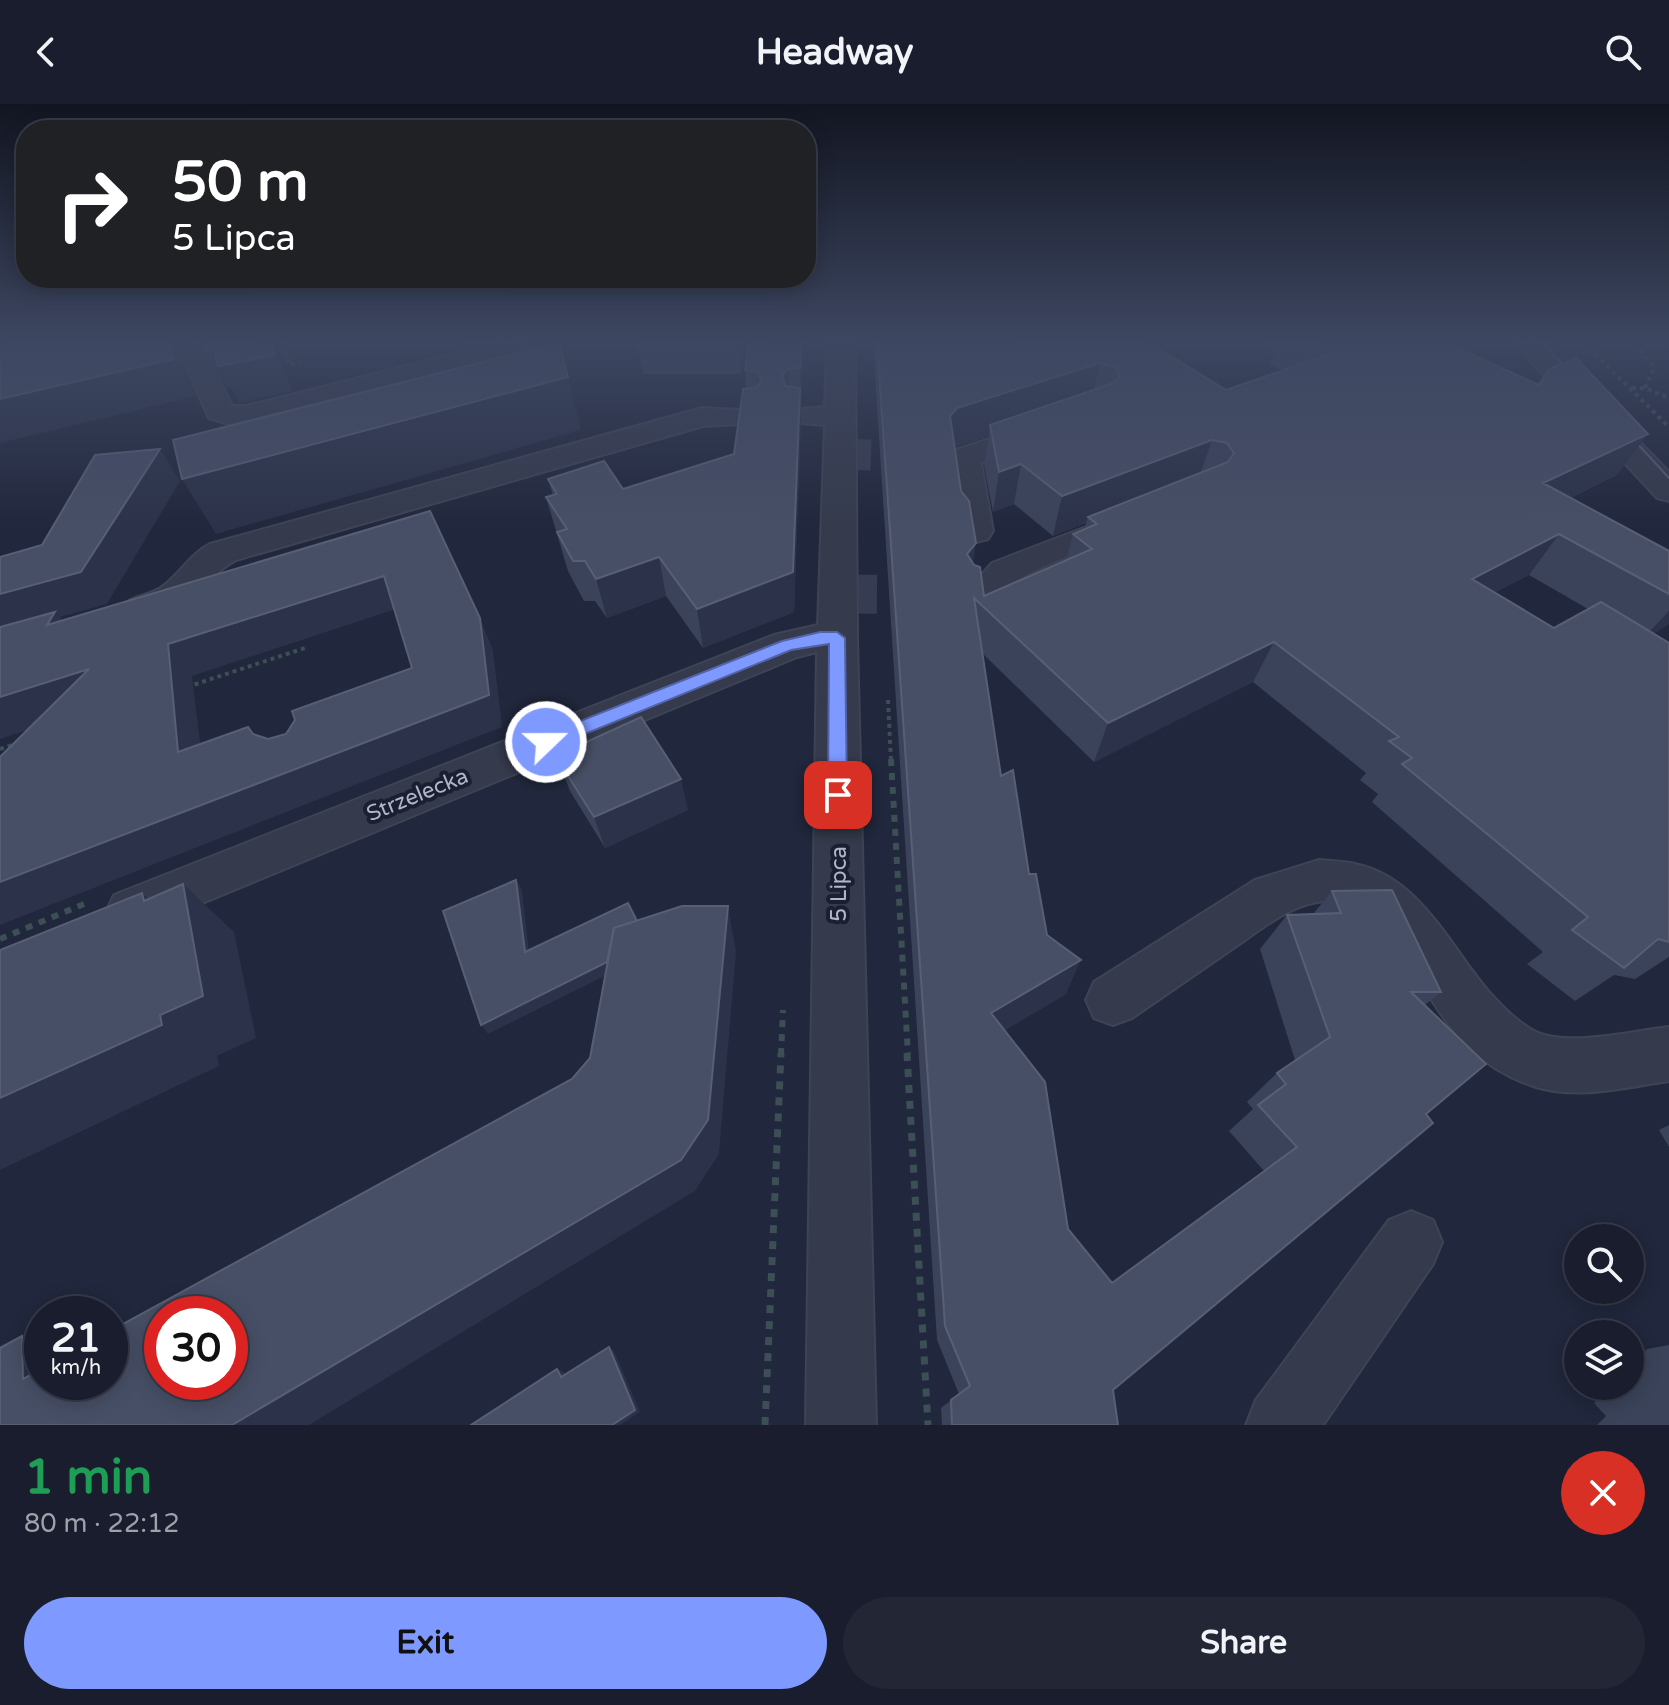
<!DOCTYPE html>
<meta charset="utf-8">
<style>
:root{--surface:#191d2d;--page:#222635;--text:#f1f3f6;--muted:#9fa2aa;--line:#373b49;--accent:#7e99ff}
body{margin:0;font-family:"Varela Round",sans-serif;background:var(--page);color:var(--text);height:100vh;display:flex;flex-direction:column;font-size:30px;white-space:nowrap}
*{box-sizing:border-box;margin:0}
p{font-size:26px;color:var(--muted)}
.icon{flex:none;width:44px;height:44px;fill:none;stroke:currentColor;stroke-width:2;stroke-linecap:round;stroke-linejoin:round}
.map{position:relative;height:1321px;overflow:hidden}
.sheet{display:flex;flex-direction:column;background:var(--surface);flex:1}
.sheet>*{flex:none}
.guide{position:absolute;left:16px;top:16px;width:800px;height:168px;border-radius:32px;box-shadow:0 4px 20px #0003,0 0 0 2px var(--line);background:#202124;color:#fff;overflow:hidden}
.controls{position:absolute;left:1564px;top:1120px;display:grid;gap:16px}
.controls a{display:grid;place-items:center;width:80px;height:80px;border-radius:50%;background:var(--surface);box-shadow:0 4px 20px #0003,0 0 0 2px var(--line);font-size:40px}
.speed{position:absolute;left:24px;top:1192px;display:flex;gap:16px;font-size:40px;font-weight:700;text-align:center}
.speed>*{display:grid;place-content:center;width:104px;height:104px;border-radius:50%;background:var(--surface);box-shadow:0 4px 20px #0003,0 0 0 2px var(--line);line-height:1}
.speed small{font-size:20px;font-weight:400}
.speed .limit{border:12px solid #d22;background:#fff;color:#111}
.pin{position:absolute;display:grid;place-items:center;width:68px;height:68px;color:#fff;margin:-34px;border-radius:16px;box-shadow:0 4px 12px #0006}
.me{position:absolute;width:88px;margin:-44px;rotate:68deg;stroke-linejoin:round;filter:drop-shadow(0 0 6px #0008)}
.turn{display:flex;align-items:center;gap:28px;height:168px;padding:0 24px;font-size:36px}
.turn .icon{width:104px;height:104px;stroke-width:2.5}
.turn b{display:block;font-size:56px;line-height:68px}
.round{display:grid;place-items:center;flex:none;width:84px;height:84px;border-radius:42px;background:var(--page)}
.overview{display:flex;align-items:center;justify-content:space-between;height:136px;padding:0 24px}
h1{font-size:48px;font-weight:700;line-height:60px;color:#1e9e55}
.action{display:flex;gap:16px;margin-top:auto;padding:16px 24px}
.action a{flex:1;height:92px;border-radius:48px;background:var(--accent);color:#111;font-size:32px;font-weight:700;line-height:92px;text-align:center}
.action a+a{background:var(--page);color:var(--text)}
header{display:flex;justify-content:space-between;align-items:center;height:104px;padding:0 24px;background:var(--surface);font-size:36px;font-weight:700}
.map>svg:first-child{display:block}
</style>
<header><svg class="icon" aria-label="back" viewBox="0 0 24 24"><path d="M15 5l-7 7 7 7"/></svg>Headway<svg class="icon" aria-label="search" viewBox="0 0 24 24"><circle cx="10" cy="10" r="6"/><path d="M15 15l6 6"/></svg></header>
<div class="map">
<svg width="1669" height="1321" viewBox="0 0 1669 1321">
<rect width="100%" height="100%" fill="#21273c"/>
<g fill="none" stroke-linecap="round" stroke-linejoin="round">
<path stroke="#363c51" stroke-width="31" stroke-dasharray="31 15" stroke-linecap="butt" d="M840,350L941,353"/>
<path stroke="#363c51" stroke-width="39" stroke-dasharray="39 19" stroke-linecap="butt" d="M838,490L947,491"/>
<defs>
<g id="minor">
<path d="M183,239L204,243L232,302H246L499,239H523L527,244L523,250L246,320H229L209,314L183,256L0,277V259Z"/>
<path d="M827,239H855L857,534L876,1321H806L817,548L797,553L132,828L114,821L107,806L114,791L774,531L818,521L825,321L790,318L786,312L790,306L825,303Z"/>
<path d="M1514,239H1543L1669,368V397L1657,394Z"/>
<path d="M702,304L758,307L762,313L758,319L703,322L236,456C200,475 202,502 154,515C142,518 136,519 124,516L118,507C127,492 148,493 162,483C180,470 190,450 210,440Z"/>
<path d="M1044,317L1055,319L1059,326L1055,333L981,359L993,427L988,435L976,438L964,435L959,427L948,354L953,347Z"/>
<path d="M1125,408L1137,412L1142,419L1137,426C1099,442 1056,454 1021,474C998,487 1003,509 970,500L964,491L992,459Z"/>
<path d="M1319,756C1331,757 1344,757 1355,760C1420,773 1450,843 1489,888C1502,902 1518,919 1536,928C1569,943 1633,927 1669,923V977C1626,983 1579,996 1536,983C1511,975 1487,961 1468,943C1426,905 1385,787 1317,798C1285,804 1259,827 1232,845C1199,868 1165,891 1132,914L1113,921L1094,914L1086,896L1094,878L1255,776Z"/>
<path d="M1411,1107L1433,1116L1442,1138L1433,1160L1323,1321H1246L1256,1296L1389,1116Z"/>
</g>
</defs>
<use href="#minor" stroke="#3e4355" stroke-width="4"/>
<g stroke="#3b4f55" stroke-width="4" stroke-dasharray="4 4" stroke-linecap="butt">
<path d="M283,239L290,261L300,258"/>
<path d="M1584,239L1669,323"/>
<path d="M1641,246L1654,264L1645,284"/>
<path d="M1632,284H1645L1669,294"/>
<path d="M187,583L305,544"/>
<path d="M888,596L891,657"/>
<path d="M0,645L18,639"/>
</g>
<g stroke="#3b4f55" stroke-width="6" stroke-dasharray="7 7" stroke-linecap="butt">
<path d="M891,655L908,951"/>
<path d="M0,835L84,800"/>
<path d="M781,951L783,906"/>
</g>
<g stroke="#3b4f55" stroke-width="7" stroke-dasharray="8 8" stroke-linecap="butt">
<path d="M907,949L928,1321"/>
<path d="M765,1321L781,949"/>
</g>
<use href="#minor" fill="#353a4c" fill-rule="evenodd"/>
<g stroke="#565d74" stroke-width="2">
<path d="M1541,239L1578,275"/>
<path d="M1624,325L1669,374"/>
</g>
</g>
<g fill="#3b435a" fill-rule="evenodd">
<path d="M636,239H747L741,270H644Z"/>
<path d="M748,239H803L794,508L703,544L666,492L607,514L595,497H584L568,467L546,393L553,391L548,375L623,385L734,350L746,284L745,266Z"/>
<path d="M873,239H1150L1226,286L1282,267L1270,260L1274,248L1259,239H1447L1617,371L1570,394L1669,447V520L1653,530L1669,539V853L1635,875L1614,871L1575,897L1527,860L1543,848L1372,698L1378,690L1360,676L1366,669L1253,578L1094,658L982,549L1001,672L1047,831L1066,890L1005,926L1068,1125L1112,1179L1264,1067L1229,1027L1253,1005L1247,998L1277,969L1295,956L1260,845L1287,811L1313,810L1332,787L1441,888L1425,901L1426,1010L1113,1286L1118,1321H942L941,1304L959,1290L937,1236ZM989,332L984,361L993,408L1014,400L1053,432L1086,419L1085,425L1073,430L1066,457L984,492L973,459L955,343ZM1529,471L1588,505L1554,524L1495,488Z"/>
<path d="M558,656L688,706L605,744L570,687Z"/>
<path d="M1669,1021V1043L1659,1026Z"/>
<path d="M1669,1241V1321H1597L1606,1312L1594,1299L1611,1282H1630V1262L1647,1245Z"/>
</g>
<g fill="#2b3249">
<path d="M167,239H170L181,259L196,292L0,339V295Z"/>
<path d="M271,239L293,287L239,299L230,283L227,284L207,247Z"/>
<path d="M469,239H488L470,243Z"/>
<path d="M738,239H747L741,270Z"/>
<path d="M801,239H803L801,302L800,264Z"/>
<path d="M1100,259L1091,298L990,321L989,332L952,344L950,312L957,304Z"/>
<path d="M788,265L790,303L782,272Z"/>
<path d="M568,273L581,326L216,430L182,375Z"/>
<path d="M800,284L801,322L794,508L703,544L697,505Z"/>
<path d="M1648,330L1617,371L1515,420L1543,379Z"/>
<path d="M1212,336L1198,376L1088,413L1086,419L1053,432L1062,392Z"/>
<path d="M160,345L180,377L107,500L60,513L83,540L0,531V490Z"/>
<path d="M1021,360L1014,400L993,408L999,368Z"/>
<path d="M1559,430L1529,471L1444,515L1472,475Z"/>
<path d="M976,439L970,480L967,450Z"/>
<path d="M659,453L666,492L607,514L596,475Z"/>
<path d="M384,472L399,504L192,572L205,679L178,648L168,540Z"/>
<path d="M1669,507V520L1641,537Z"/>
<path d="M480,514L493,546L502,623L0,821V778L489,591Z"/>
<path d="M1274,538L1253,578L1094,658L1108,619Z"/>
<path d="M89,565L117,597L0,635V593Z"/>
<path d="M681,675L688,706L605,744L594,713Z"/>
<path d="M516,776L522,786L530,858L525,848Z"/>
<path d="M183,780L234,828L256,934L217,952L219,962L0,1066V994L144,797L142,789L192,833Z"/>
<path d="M728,802L736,848L719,1050L695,1087L309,1321H232L681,1056Z"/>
<path d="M647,839L651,849L488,930L481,921Z"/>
<path d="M1081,856L1066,890L981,940L991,909Z"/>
<path d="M22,1232L42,1236V1278L23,1275Z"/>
<path d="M609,1243L614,1247L640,1308L620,1321H612Z"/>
<path d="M557,1265L564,1268L568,1276L561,1273Z"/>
</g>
<g fill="#474f66" stroke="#585f75" stroke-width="2" fill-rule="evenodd">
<path d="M13,239H167L174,255L0,295V240Z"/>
<path d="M203,239H270L275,251L218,262L214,246L207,247Z"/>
<path d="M559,239L568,273L182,375L173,336Z"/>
<path d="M748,239H801L800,264L788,265L782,272L786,282L800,284L793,468L697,505L659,453L596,475L585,457H573L557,428L567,425L546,393L557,390L548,375L604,357L623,385L734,350L743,285L755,284L762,277L758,268L745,266Z"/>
<path d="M877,239H1150L1226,286L1336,248L1319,239H1447L1539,281L1549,265L1576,254L1648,330L1543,379L1669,447V490L1559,430L1472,475L1554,524L1601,498L1669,539V838L1658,835L1624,864L1572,826L1588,813L1402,660L1412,654L1389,637L1399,633L1274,538L1108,619L974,494L1001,672L1013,666L1029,770H1036L1047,831L1081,856L991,909L1045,978L1068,1125L1112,1179L1297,1043L1258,1001L1286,980L1277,969L1330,933L1287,811L1341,809L1332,787L1392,786L1441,888H1411L1486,960L1426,1010L1433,1019L1113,1286L1118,1321H952L951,1296L970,1282L945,1222ZM1100,259L1115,263L1120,272L1114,279L990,321L999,368L1021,360L1062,392L1212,336L1227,339L1234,349L1228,358L1088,413L1097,420L1073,430L1092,445L984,492L980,463L974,461L967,450L976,439L969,397L961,387L950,312L957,304Z"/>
<path d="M160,345L81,468L0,490V453L42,441L95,351Z"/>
<path d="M430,407L480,514L489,591L0,778V653L89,565L0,593V523L55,508L47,521ZM384,472L412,564L292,607L295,616L286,630L268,635L253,630L248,623L178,648L168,540Z"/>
<path d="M641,613L681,675L594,713L558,656L584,644L582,640Z"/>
<path d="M516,776L525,848L628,799L637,817L614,824L607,858L481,921L443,807Z"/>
<path d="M183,780L203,892L160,911L162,921L0,994V846L142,789L144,797Z"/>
<path d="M682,802H728L708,1016L681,1056L232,1321H0V1244L22,1232L23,1275L42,1265V1278H110V1227L572,975L590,954L614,824ZM162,1210H230V1278H162Z"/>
<path d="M609,1243L635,1306L612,1321H471L557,1265L561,1273Z"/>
</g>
<linearGradient id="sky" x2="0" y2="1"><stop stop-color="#121521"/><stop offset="0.56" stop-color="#3d4761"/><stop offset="1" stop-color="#3d4761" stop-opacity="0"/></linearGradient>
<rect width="1669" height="424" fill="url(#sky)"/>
<path fill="#7e99ff" stroke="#5263a6" stroke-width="2" d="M820,528H837L845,534L847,691L844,697H831L828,691L829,540L791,546L553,643H540L537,638L540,633L782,537Z"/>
<g text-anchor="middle" stroke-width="8" stroke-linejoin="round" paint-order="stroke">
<g font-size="22" fill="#b0b5c8" stroke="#1a1f31">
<text transform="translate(417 690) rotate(-22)" y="8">Strzelecka</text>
<text transform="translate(838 780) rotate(-90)" y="8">5 Lipca</text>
</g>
</g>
</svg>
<div class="controls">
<a><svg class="icon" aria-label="search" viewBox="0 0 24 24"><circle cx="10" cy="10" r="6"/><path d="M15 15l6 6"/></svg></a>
<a><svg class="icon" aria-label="layers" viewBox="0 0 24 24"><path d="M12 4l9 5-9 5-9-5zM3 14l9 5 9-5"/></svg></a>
</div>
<div class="speed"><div>21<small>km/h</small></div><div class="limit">30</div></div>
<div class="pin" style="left:838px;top:691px;background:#d93025"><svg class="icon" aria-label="arrive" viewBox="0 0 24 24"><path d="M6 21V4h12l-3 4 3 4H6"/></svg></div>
<svg class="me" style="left:546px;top:638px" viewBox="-20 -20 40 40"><circle r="17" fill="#7e99ff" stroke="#fff" stroke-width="3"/><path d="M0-11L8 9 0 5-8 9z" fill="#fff"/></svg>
<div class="guide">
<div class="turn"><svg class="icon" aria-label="right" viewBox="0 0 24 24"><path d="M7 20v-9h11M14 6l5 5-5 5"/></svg><div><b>50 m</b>5 Lipca</div></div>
</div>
</div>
<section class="sheet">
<div class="overview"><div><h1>1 min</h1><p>80 m · 22:12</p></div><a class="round" style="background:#d93025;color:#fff"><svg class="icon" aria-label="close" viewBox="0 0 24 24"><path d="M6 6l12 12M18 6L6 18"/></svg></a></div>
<div class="action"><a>Exit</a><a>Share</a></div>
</section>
